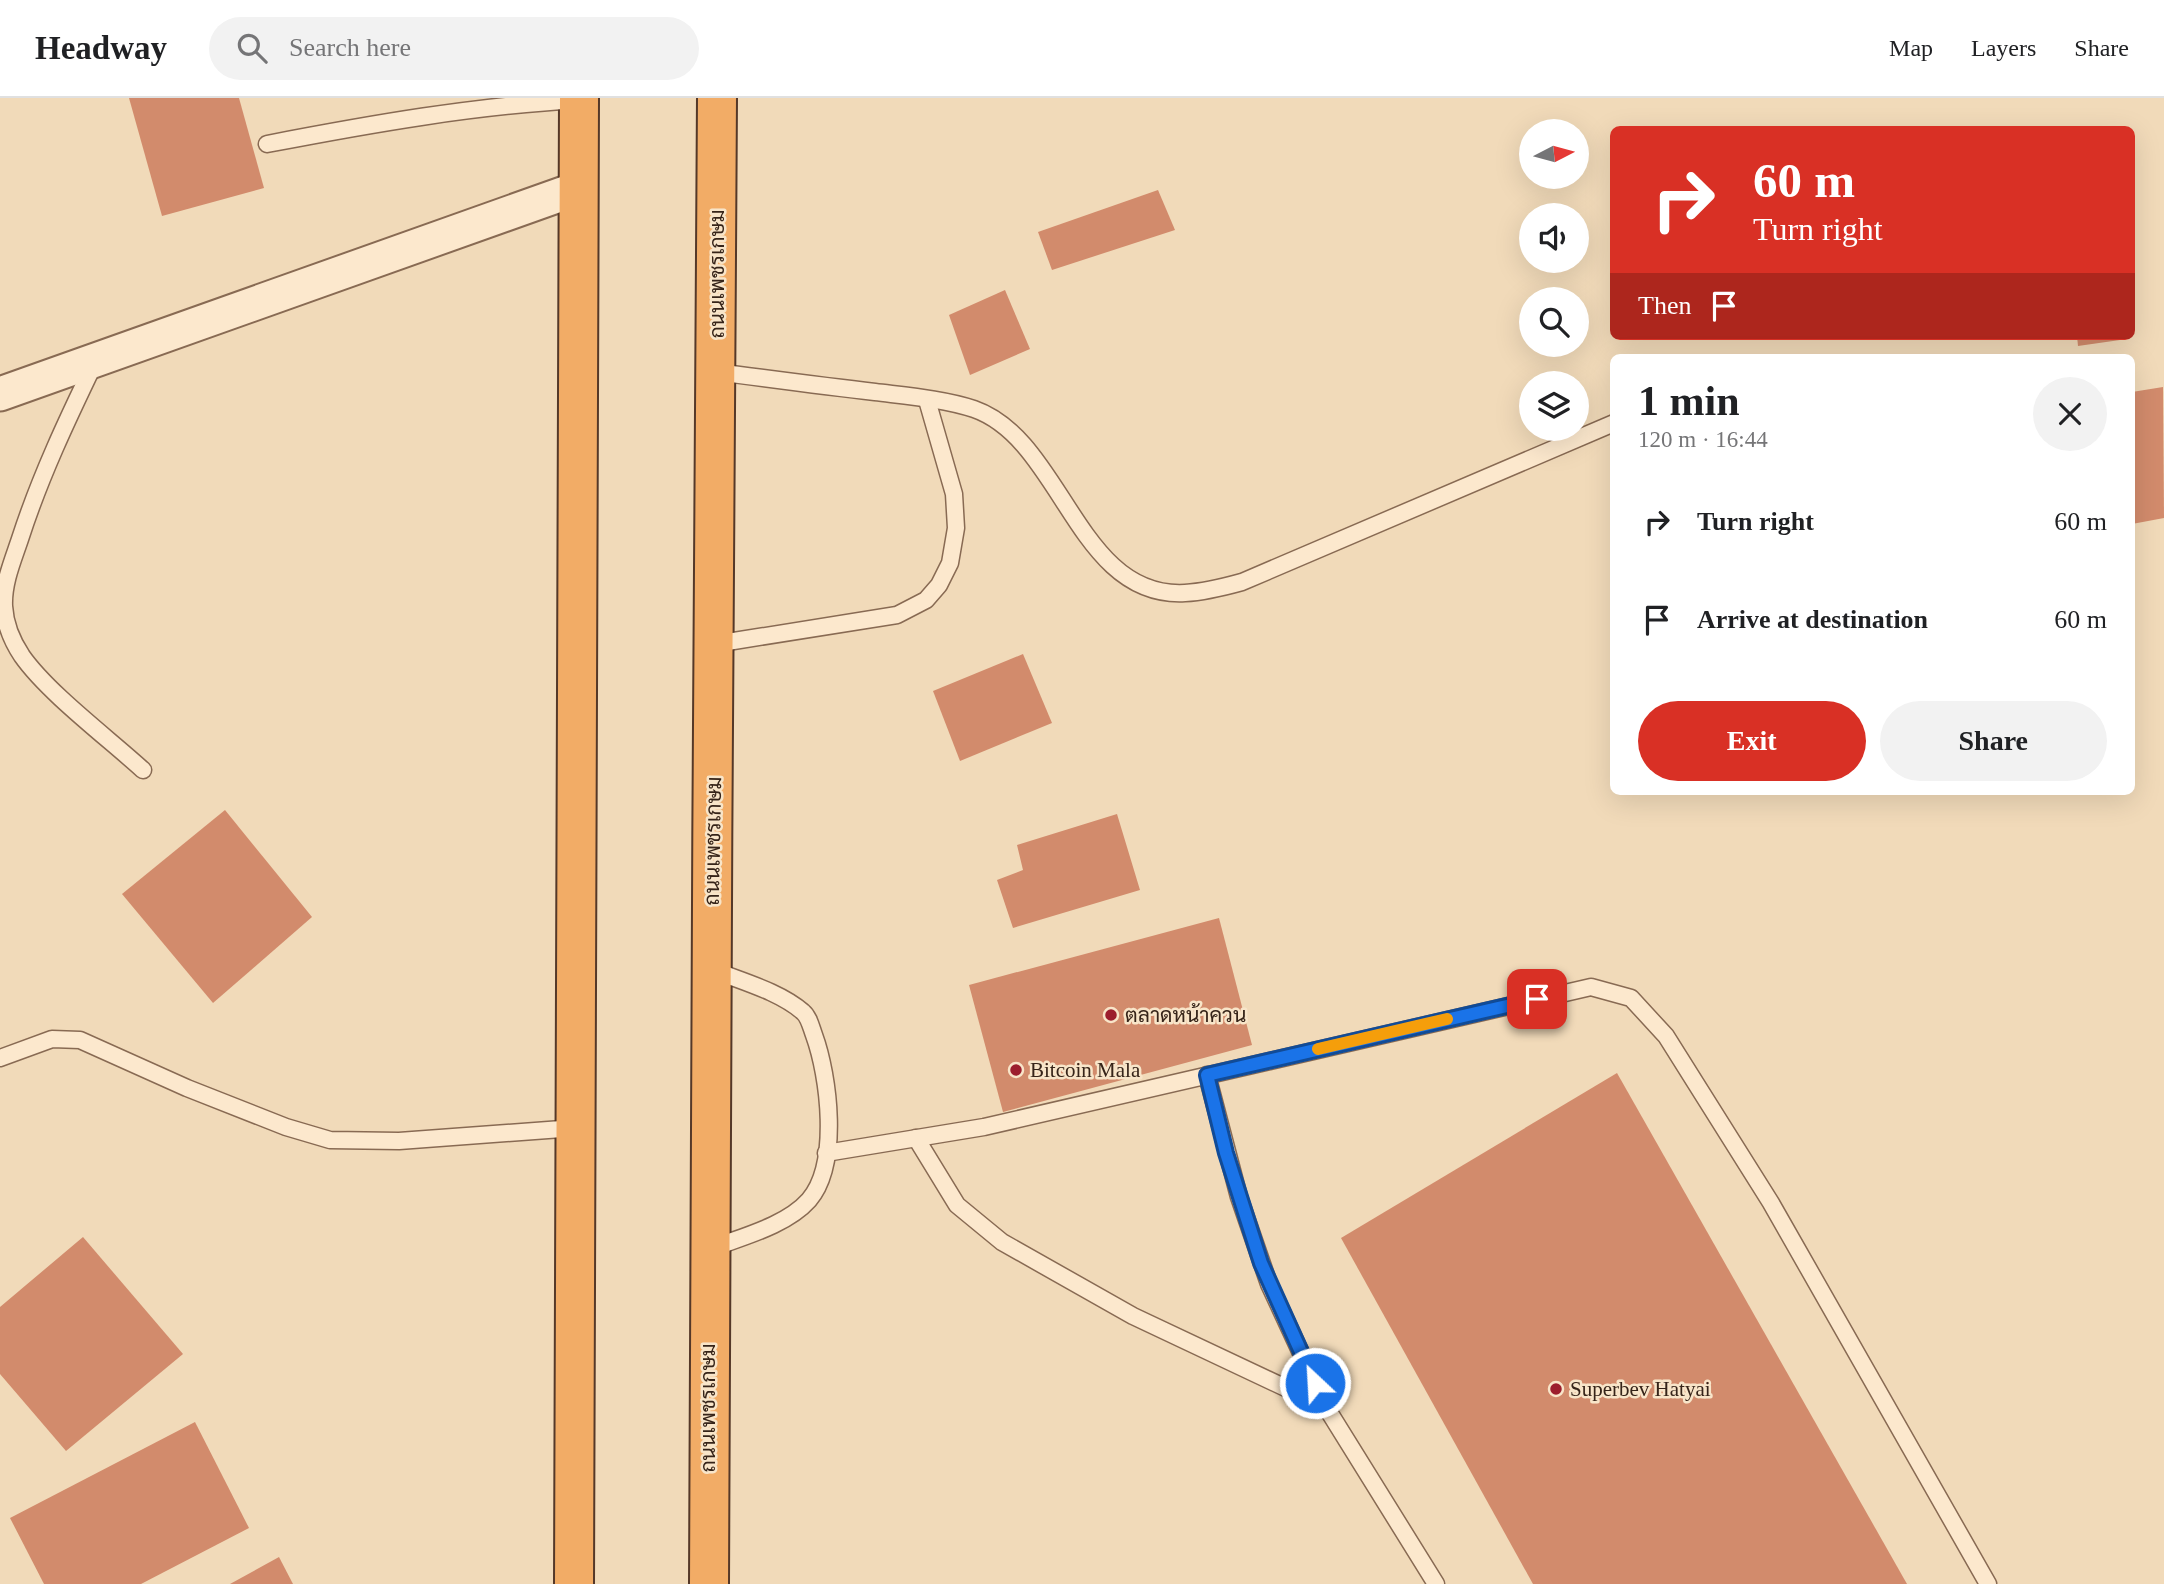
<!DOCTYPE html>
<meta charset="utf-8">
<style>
:root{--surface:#fff;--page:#f2f2f2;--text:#202124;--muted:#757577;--line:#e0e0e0;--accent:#d93025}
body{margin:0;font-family:"Times New Roman",Sarabun,serif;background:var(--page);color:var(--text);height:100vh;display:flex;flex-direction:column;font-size:26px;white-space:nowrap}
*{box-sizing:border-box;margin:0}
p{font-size:23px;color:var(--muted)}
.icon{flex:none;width:38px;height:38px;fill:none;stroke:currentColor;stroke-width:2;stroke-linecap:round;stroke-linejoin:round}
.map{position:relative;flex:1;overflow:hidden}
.details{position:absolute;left:1610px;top:256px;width:525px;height:441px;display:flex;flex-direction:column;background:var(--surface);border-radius:10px;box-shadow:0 7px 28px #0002}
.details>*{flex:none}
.banner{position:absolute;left:1610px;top:28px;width:525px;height:214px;border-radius:10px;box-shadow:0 7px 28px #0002;background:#d93025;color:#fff;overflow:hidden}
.needle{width:46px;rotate:84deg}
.controls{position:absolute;left:1519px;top:21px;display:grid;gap:14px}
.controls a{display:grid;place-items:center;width:70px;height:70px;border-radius:50%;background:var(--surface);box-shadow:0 7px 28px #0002;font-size:35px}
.pin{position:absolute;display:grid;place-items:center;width:60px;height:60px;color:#fff;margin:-30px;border-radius:14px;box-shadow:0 4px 10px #0006}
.me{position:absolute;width:77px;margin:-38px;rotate:335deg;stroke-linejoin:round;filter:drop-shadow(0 0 5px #0008)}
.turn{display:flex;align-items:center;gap:24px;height:147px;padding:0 28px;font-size:32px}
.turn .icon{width:91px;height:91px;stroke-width:2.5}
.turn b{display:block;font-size:49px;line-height:60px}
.then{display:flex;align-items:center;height:66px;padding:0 28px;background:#0003;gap:14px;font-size:26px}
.round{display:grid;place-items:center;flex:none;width:74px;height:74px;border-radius:37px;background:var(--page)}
.overview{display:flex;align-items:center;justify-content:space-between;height:119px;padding:0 28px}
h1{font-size:42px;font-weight:700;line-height:52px}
.action{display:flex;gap:14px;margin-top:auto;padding:14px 28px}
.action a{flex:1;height:80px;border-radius:42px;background:var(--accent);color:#fff;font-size:28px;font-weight:700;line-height:80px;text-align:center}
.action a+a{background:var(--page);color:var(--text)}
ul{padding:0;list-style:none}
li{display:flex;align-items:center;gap:21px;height:98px;padding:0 28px}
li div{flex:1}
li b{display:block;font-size:26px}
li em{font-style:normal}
header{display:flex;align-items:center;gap:42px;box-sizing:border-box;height:98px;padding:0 35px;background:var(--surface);border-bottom:2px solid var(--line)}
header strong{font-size:33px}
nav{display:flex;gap:38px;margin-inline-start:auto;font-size:24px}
.search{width:490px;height:63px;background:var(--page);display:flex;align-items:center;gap:18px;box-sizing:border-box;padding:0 24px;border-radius:38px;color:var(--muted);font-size:26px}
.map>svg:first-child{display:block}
</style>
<header>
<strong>Headway</strong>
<div class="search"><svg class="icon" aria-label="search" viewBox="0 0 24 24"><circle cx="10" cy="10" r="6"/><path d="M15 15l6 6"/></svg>Search here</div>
<nav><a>Map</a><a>Layers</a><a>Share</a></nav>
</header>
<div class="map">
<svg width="2164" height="1486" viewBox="0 0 2164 1486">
<rect width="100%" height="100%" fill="#f1dab9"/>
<g fill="#d28b6c">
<path d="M129,0H239L264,90L162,118Z"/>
<path d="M1158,92L1175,132L1052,172L1038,134Z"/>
<path d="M1005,192L1030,251L970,277L949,217Z"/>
<path d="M2077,238H2120V242L2078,248Z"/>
<path d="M2163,289L2164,420L2132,426V294Z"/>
<path d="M1023,556L1052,625L960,663L933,593Z"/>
<path d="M225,712L312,819L213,905L122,796Z"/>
<path d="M1117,716L1140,792L1013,830L997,782L1023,772L1017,747Z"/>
<path d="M1219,820L1252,947L1003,1014L969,887Z"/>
<path d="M1617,975L1907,1486H1533L1341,1140Z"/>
<path d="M83,1139L183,1256L66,1353L0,1276V1209Z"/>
<path d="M195,1324L249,1430L141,1486H44L10,1420Z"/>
<path d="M279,1459L293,1486H230Z"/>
</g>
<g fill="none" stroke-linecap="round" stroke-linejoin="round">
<defs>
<g id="service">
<path d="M267,46C371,26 473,8 579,2"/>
<path d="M95,264C67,322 40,379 20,441C13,462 3,485 4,508C5,526 12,543 22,558C48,595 108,640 143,672"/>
<path d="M717,274C770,281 822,288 875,294C907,298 944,301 974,311C1063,342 1077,501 1185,495C1204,494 1224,489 1242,484L1614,325"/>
<path d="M715,546L897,517L926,502L939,487L950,465L956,430L954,396L927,302"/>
<path d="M0,960L52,941L80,942L187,990L286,1029L330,1042L399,1043L575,1030"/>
<path d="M1207,977L1239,1099L1269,1186L1326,1309"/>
<path d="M916,1040L957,1107L1002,1144L1133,1218L1326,1309L1436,1486"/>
<path d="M826,1055L984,1029L1591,889L1631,900L1666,938L1771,1105L1988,1486"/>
<path d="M710,1151C741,1139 786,1128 809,1102C840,1066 829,978 814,937C811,929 809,919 803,914C779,893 740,883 711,871"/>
</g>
<path id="minor" d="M0,296L579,90"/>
<g id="trunk">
<path d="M574,1486L579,0"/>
<path d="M709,1486C707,991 717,495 717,0"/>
</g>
</defs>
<use href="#service" stroke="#886a53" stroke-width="19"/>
<use href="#minor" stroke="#886a53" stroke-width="37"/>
<use href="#trunk" stroke="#553828" stroke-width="42"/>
<use href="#service" stroke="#fce8cd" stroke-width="16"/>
<use href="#minor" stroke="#fce8cd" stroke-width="33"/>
<use href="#trunk" stroke="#f2ac66" stroke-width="38"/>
</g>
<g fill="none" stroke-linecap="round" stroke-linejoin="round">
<defs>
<path id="route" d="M1315,1285L1261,1165L1226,1055L1207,977L1537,901"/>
</defs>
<use href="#route" stroke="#114b97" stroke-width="18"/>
<use href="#route" stroke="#1a73e8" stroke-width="12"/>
<path stroke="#f59e0b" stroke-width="12" d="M1318,951L1447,921"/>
</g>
<g fill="#9c1e2d" stroke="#f8e5c9" stroke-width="2.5">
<circle cx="1111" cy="917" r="7"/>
<circle cx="1016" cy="972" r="7"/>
<circle cx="1556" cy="1291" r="7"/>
</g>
<g text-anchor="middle" stroke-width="5" stroke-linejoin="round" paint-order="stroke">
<g font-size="21" fill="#362419" stroke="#f8e5c9">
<text transform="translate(717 176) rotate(-90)" y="7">ถนนเพชรเกษม</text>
<text transform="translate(713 743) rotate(-89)" y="7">ถนนเพชรเกษม</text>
<text transform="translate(708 1310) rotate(-90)" y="7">ถนนเพชรเกษม</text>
</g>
<g font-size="21" fill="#362419" stroke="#f8e5c9" text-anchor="start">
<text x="1125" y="924">ตลาดหน้าควน</text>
<text x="1030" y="979">Bitcoin Mala</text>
<text x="1570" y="1298">Superbev Hatyai</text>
</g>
</g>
</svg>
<div class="controls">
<a><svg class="needle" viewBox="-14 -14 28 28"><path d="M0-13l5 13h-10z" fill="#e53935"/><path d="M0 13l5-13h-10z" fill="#757577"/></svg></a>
<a><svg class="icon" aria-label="sound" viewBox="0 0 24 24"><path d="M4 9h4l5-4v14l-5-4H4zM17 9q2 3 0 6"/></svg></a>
<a><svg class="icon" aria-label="search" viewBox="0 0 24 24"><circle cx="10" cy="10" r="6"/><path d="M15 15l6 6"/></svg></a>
<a><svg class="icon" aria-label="layers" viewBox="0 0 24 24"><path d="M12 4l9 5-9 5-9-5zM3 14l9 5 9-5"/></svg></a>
</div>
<div class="pin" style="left:1537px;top:901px;background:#d93025"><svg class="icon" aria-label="arrive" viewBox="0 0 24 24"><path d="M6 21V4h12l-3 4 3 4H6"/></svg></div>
<svg class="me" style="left:1315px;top:1285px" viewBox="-20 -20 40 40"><circle r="17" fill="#1a73e8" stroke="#fff" stroke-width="3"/><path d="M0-11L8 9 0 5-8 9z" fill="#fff"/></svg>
<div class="banner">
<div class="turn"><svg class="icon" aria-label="right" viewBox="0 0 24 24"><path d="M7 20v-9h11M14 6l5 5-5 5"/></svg><div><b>60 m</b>Turn right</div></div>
<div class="then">Then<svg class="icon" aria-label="arrive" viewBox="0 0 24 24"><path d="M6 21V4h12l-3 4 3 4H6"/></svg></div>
</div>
<section class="details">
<div class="overview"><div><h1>1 min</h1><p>120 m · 16:44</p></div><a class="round"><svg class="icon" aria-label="close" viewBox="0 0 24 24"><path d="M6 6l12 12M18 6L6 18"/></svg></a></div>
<ul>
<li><svg class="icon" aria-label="right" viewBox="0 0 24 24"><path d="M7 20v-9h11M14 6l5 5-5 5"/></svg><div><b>Turn right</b></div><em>60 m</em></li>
<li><svg class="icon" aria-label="arrive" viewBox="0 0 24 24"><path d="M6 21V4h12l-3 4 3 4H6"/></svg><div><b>Arrive at destination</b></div><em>60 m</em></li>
</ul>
<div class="action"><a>Exit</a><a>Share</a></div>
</section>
</div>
